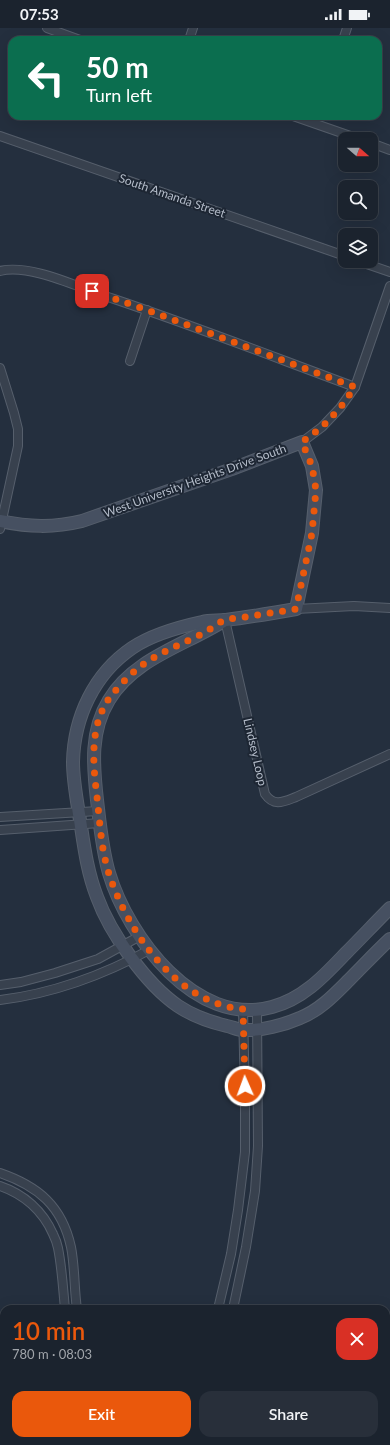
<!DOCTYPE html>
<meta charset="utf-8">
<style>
:root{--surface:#1b232e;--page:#282f3a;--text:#f1f3f6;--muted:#a0a4aa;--line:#39404a;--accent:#ea580c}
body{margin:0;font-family:Lato,sans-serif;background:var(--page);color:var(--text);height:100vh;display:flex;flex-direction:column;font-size:15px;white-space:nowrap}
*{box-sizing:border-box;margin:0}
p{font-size:13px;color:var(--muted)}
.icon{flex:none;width:22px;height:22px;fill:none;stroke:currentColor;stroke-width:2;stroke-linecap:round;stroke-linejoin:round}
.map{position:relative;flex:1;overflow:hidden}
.side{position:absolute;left:0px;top:1277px;width:390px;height:140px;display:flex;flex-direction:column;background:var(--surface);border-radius:12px 12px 0 0;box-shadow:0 4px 16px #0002,0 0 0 1px var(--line)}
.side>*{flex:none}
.guide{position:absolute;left:8px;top:8px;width:374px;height:84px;border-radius:12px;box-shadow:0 4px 16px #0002,0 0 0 1px var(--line);background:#0b6e4f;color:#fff;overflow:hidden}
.needle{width:26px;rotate:110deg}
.buttons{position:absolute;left:338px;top:104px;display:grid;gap:8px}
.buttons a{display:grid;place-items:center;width:40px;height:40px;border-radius:8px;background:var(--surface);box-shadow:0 4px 16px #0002,0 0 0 1px var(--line);font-size:20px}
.pin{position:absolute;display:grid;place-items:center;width:34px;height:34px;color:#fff;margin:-17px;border-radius:8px;box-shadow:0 2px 6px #0006}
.me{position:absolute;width:44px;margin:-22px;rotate:358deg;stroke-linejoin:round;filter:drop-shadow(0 0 3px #0008)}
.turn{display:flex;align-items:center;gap:14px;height:84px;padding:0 12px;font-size:18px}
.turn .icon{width:52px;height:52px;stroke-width:2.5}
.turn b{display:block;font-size:28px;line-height:34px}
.round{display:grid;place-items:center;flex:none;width:42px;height:42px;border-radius:12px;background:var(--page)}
.summary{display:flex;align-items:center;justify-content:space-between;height:68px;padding:0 12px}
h1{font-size:24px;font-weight:600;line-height:30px;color:var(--accent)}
.cta{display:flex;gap:8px;margin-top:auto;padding:8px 12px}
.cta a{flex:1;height:46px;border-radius:12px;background:var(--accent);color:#fff;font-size:16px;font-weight:600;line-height:46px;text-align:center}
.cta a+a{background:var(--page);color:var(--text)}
.status{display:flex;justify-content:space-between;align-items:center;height:28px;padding:0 20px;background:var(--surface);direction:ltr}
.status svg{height:11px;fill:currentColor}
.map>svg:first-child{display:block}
</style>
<div class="status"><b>07:53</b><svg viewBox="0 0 49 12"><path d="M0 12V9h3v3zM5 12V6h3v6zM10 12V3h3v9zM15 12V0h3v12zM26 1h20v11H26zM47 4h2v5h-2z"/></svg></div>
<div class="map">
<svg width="390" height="1417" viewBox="0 0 390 1417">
<rect width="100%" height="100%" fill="#242f3e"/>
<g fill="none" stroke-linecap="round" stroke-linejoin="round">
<defs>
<g id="street">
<path d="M47,0L80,12"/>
<path d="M189,12L193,0"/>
<path d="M343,12L347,0"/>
<path d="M293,88L359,111"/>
<path d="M0,108L345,228"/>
<path d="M371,115L390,122"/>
<path d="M358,233L390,244"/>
<path d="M0,243C29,236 73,257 102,267C187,295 271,328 355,359"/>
<path d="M130,333L147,282"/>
<path d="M0,340L14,385L18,401V418L0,501"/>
<path d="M302,414L322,399L340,380L355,359L390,258"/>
<path d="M296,581L354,578L390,580"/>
<path d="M225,592L265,766C274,779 283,774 296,769L390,726"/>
<path d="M0,789L98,783"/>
<path d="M0,802L100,795"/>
<path d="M0,957L21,954L55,945L98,931L140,908"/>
<path d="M0,972C51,966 104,947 149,922"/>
<path d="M0,1145C38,1158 62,1178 71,1219C75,1239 74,1261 77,1281"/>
<path d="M0,1158C24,1166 43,1183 53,1206C55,1210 57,1215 58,1220C62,1240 63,1261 65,1281"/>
<path d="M218,1281L231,1226L238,1182L245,1124V1072L243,981"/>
<path d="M233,1281L246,1219L255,1163L258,1118L257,982"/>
<path d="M120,1413L132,1417"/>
<path d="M150,1417L163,1413"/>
</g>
<g id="secondary">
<path d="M0,493C29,499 53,500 82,493L232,441L302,414L312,438L316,462L312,505L296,581C273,585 250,589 226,592C218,593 210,592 202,594C179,599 151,607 132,620C94,646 74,689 73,734C73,753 77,773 80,792C84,818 87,843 97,869C110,905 146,956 178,978C193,988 210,994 227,998C232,999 238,1002 243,1002C261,1003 284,997 300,990C320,982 334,967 349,952C363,938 376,924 390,911"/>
<path d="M225,592C186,617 134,630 109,672C90,703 93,737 97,772C100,797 102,821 109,845C128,909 196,1000 272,979C303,971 324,948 345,926C360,911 375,895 390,880"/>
<path d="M386,1309L390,1304"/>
<path d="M386,1342L390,1337"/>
<path d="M295,1417L299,1413"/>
<path d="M320,1417L324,1413"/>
</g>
</defs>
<use href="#street" stroke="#565f6c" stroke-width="10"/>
<use href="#secondary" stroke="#565f6c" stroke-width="14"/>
<use href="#street" stroke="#38414e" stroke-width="8"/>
<use href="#secondary" stroke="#465061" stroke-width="12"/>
</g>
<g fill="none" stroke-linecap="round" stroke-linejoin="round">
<path stroke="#ea580c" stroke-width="7" stroke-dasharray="0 12.6" d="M92,263L147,282L355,359L340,380L322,399L302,414L312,438L316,462L312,505L296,581C279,584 262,586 245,589C239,590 231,590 225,592C217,595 211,601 204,605C184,615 163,623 145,635C132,644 120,657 110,669C89,698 93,736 97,769C100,795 101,821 109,846C128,904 177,976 243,981L245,1058"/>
</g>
<g text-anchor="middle" stroke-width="4" stroke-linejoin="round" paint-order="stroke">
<g font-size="12" fill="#b4bcc9" stroke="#1d2633">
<text transform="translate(172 168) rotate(19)" y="4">South Amanda Street</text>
<text transform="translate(195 453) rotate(-20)" y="4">West University Heights Drive South</text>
<text transform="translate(255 724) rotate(77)" y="4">Lindsey Loop</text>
</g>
</g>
</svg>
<div class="buttons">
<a><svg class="needle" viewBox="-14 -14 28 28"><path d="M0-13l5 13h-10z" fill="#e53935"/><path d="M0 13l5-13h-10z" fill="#a0a4aa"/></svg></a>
<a><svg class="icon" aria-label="search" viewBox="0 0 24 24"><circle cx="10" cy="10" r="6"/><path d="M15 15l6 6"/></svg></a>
<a><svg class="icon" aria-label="layers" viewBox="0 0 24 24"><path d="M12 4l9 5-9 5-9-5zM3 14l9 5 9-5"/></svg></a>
</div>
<div class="pin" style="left:92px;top:263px;background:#d93025"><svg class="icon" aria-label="arrive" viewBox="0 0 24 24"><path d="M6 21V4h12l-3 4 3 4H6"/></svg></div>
<svg class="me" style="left:245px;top:1058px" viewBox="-20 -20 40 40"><circle r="17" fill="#ea580c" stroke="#fff" stroke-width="3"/><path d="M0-11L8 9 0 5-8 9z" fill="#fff"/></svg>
<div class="guide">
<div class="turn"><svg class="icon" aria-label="left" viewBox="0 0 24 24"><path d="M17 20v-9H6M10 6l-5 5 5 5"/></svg><div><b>50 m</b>Turn left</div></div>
</div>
<section class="side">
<div class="summary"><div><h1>10 min</h1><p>780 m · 08:03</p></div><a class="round" style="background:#d93025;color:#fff"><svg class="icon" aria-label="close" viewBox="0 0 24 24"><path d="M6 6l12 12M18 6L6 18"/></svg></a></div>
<div class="cta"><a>Exit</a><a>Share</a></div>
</section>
</div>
